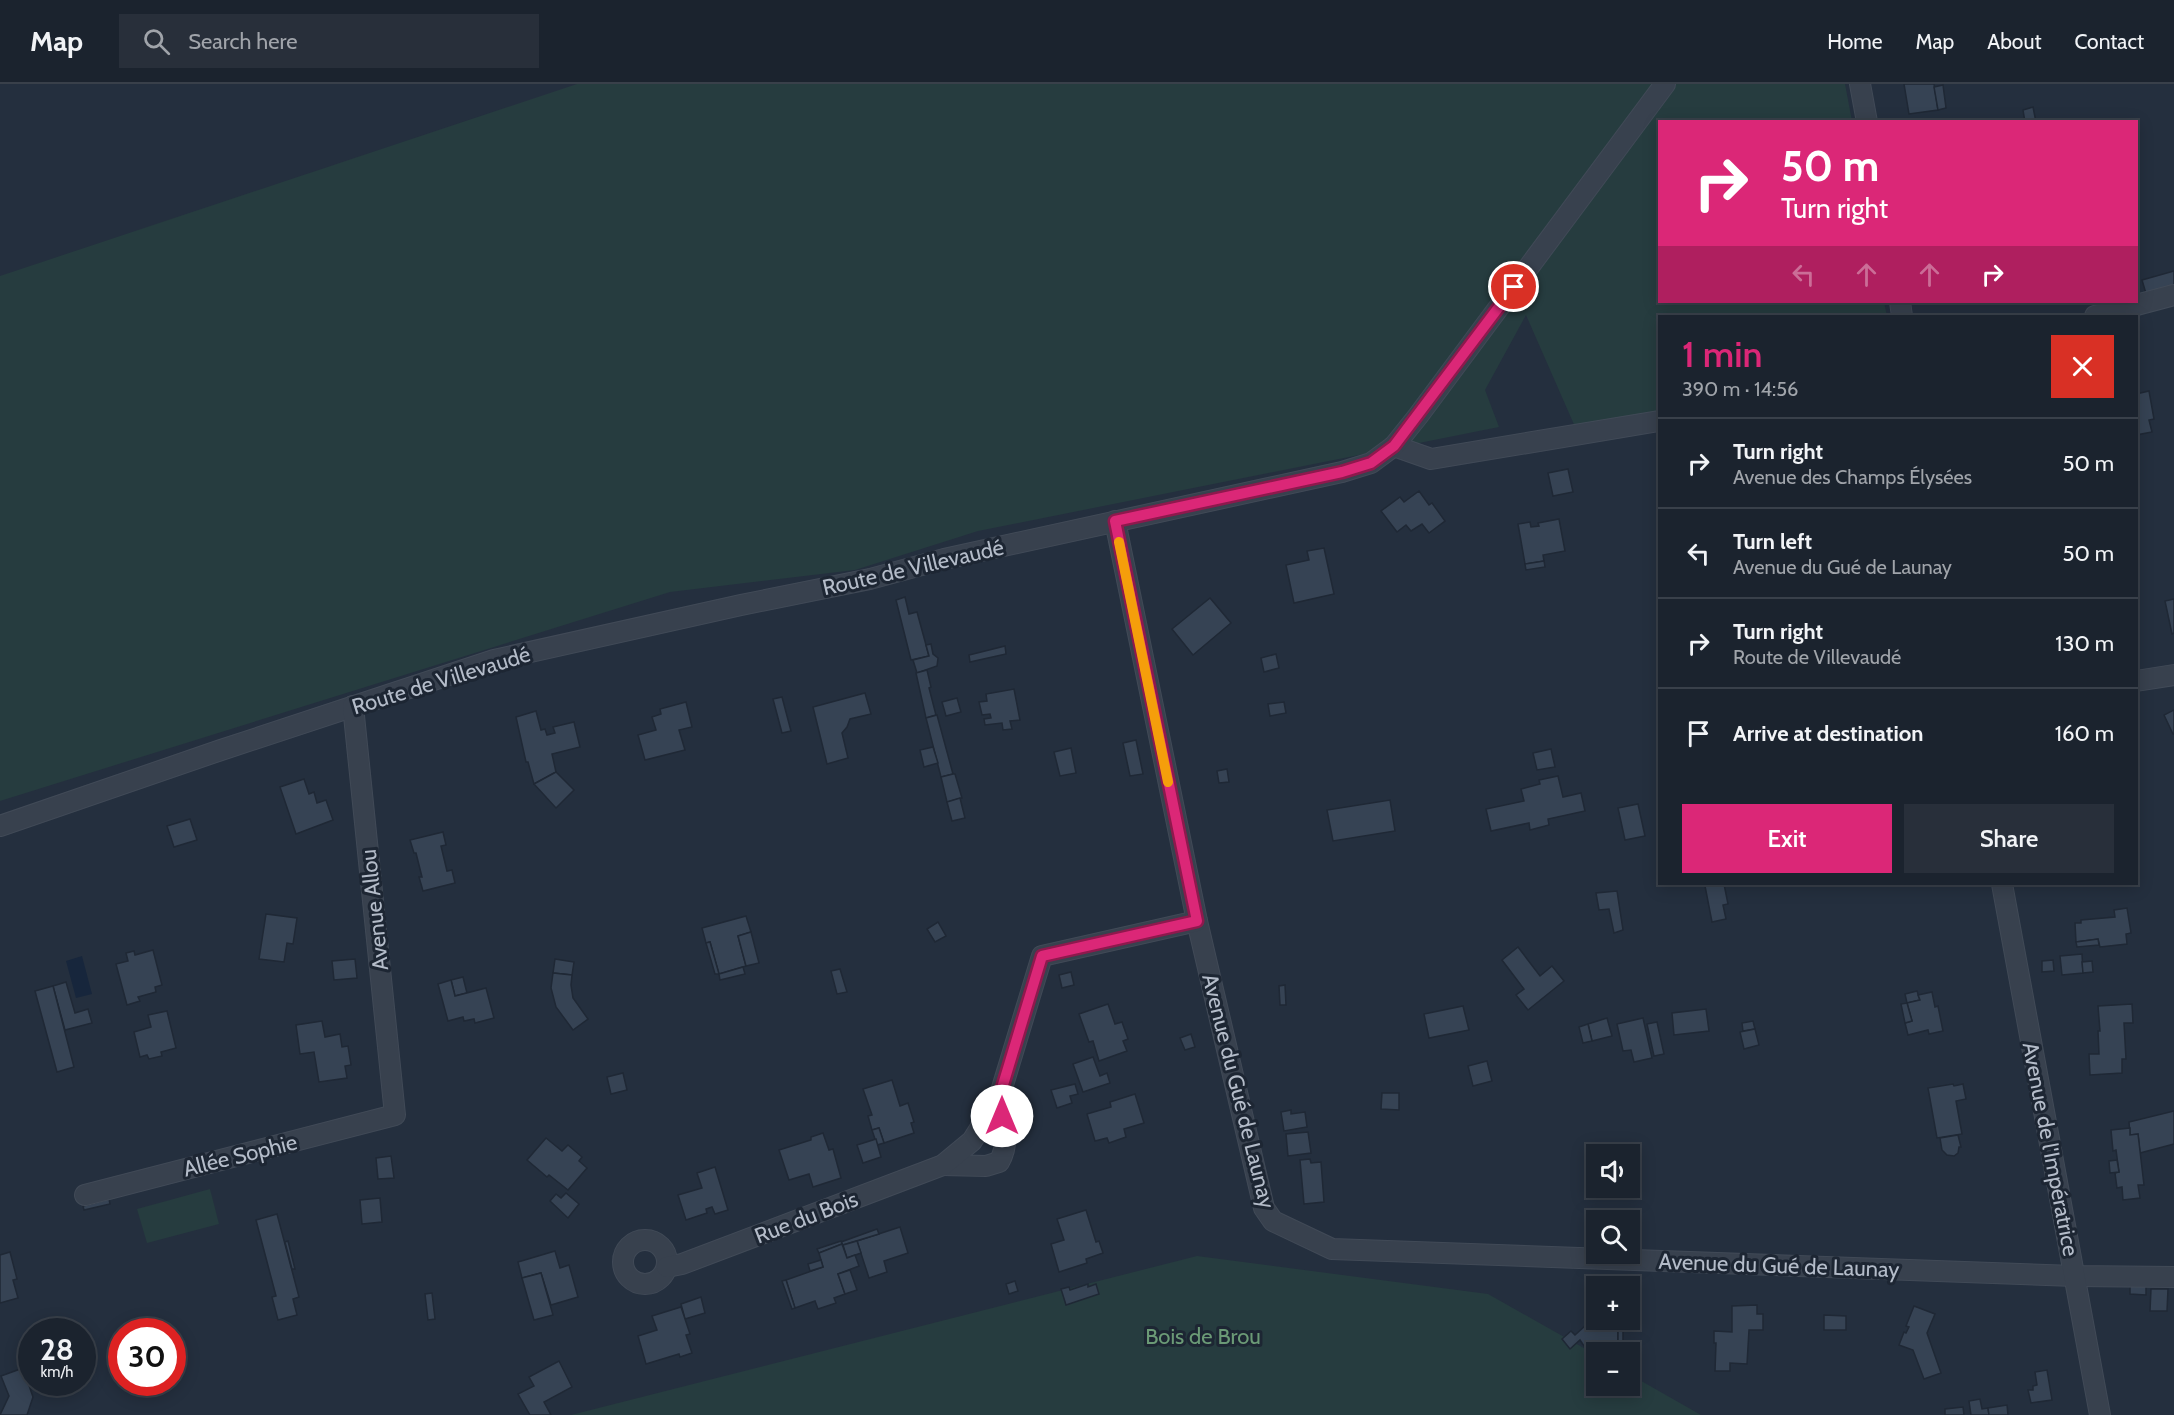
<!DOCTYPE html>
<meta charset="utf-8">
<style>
:root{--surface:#1b232e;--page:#282f3a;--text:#f1f3f6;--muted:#a0a4aa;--line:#39404a;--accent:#db2777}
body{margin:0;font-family:Cabin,sans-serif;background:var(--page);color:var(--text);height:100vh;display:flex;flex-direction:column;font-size:22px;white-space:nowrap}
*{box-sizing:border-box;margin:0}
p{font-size:20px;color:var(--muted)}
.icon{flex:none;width:33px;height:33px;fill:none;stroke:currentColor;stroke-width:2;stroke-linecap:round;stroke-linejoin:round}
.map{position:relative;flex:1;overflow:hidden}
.sheet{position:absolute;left:1658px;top:231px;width:480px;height:570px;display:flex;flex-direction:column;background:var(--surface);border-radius:0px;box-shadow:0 3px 15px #0003,0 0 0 2px var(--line)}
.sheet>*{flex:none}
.top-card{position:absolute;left:1658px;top:36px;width:480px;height:183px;border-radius:0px;box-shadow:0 3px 15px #0003,0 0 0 2px var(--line);background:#db2777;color:#fff;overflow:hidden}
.controls{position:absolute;left:1586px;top:1060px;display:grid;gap:12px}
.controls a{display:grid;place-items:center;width:54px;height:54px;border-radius:0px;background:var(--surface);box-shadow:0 3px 15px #0003,0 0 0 2px var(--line);font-size:30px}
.speed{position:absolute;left:18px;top:1234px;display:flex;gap:12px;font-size:30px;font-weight:700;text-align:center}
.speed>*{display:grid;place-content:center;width:78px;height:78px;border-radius:50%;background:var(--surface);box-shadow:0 3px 15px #0003,0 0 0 2px var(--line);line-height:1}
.speed small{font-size:15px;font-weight:400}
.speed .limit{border:9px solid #d22;background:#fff;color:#111}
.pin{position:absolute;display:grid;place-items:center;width:51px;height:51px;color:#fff;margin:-26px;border:3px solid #fff;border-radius:50%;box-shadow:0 2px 6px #0007}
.me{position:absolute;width:66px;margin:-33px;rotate:0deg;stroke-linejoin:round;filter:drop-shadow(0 0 4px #0008)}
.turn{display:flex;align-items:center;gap:21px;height:126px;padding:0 24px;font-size:27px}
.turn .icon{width:78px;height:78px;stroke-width:2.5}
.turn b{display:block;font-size:42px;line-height:51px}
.lanes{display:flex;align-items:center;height:57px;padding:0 24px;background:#0003;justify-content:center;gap:30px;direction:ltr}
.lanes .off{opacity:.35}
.round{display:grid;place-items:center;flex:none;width:63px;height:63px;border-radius:0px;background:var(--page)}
.overview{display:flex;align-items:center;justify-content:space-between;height:102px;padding:0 24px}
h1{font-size:36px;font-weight:600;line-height:45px;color:var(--accent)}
.button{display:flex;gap:12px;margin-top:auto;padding:12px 24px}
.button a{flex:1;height:69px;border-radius:0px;background:var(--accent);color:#fff;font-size:24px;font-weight:600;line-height:69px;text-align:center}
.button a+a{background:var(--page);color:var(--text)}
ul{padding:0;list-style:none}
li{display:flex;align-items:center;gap:18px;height:90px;padding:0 24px;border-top:2px solid var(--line)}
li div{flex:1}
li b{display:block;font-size:22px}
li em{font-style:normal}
header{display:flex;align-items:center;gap:36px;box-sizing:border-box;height:84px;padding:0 30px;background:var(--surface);border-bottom:2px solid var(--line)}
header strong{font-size:28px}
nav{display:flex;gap:33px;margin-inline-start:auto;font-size:21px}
.search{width:420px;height:54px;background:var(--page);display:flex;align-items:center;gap:15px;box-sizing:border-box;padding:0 21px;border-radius:0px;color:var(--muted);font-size:22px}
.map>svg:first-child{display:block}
</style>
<header>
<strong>Map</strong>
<div class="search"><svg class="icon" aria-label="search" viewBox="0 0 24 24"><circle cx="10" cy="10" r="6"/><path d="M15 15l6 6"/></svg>Search here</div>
<nav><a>Home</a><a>Map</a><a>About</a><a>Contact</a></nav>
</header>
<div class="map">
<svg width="2174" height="1331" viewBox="0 0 2174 1331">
<rect width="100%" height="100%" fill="#242f3e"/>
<g fill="#263c3f">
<path d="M577,0H1845L1852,37L1659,38V218H1884L1887,232H1659V329L1576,345L1526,231L1485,306L1499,343L978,447L855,486L670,508L0,717V192Z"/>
<path d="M210,1105L219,1140L147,1159L137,1125Z"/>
<path d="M1197,1172L1488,1210L1596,1271V1302H1629V1290L1701,1331H571Z"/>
</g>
<path fill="#17263c" d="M82,872L92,910L76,914L66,877Z"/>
<g fill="#364354" stroke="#1f2835" stroke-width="1.5">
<path d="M1904,0H1934L1938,26L1909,30Z"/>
<path d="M1943,1L1946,24L1938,26L1934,3Z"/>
<path d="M2033,23L2036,38H2025L2023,26Z"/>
<path d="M2174,187V206L2147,213L2142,196Z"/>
<path d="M2149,307L2154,335L2149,336L2152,348L2136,351V310Z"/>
<path d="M1568,385L1573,408L1553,412L1548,389Z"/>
<path d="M1419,407L1429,421L1432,419L1445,437L1429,449L1422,440L1411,447L1406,441L1397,448L1381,427L1400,413L1404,418Z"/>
<path d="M1559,435L1565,467L1543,471L1544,477L1525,480L1518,440L1530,438L1531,443L1539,442L1538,439Z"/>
<path d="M1324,464L1334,510L1294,519L1286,481L1309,476L1307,467Z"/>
<path d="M1544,477L1545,483L1526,486L1525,480Z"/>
<path d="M905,513L909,530L917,528L929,572L911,576L896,516Z"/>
<path d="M1210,514L1231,539L1193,571L1172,545Z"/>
<path d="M2174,515V549L2172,550L2165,517Z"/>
<path d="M931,560L933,570L938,574L937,582L917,589L913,576L929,572L926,561Z"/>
<path d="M1005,562L1006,570L970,578L969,571Z"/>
<path d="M1276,570L1279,584L1264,588L1261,574Z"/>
<path d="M927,586L931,603L929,604L936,631L926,634L916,589Z"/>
<path d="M1014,605L1020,636L1010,637L1012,645L1003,646L1002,639L985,641L984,635L991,634L990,630L982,631L979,618L987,617L986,610Z"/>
<path d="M865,609L871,630L850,635L847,643L842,649L848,674L827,680L813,623Z"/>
<path d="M782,613L791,647L782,649L773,615Z"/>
<path d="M957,614L961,628L946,632L942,618Z"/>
<path d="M686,618L692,643L679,646L685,666L645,676L638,651L656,646L652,633L661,630L660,625Z"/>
<path d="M1284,618L1286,629L1270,632L1268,620Z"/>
<path d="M2174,626V650H2173L2164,631Z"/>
<path d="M536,627L541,646L545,645L547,651L555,649L553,643L574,638L580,663L552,670L556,688L534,700L528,678H526L516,633Z"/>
<path d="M937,631L953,690L941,693L926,634Z"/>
<path d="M1136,656L1143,690L1130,692L1123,659Z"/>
<path d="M933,663L938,679L924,683L920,666Z"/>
<path d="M1071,664L1076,689L1060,692L1054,668Z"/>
<path d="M1551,665L1555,683L1537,686L1533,669Z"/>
<path d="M1227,685L1229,698L1219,699L1217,687Z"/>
<path d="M556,688L574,706L556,724L534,700Z"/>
<path d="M953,690H955L962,714L947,718L941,693Z"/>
<path d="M1558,692L1563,713L1581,709L1585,727L1548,735L1549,741L1530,746L1529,739L1491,747L1486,725L1524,717L1521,705L1540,700L1539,696Z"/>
<path d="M304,695L309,710L314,708L317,719L326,716L333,736L296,750L280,703Z"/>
<path d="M960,714L965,734L952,737L947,718Z"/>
<path d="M1390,716L1395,747L1333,757L1327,726Z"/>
<path d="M1638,720L1645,752L1625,756L1618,724Z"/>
<path d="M190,735L197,756L174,763L167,742Z"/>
<path d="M443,748L446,761L441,762L447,787L452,786L455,799L423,807L419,793H422L416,769H414L410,756Z"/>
<path d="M1724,800L1728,820L1723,821L1726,835L1712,838L1705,802Z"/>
<path d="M1617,807L1623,846L1614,849L1609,825L1599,826L1596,809Z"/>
<path d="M2127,824L2131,849L2126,850L2127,860L2100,863L2098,855L2076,858L2075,839H2081V836L2115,833L2114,826Z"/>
<path d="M266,830L297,834L293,860L287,859L284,878L259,875Z"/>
<path d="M746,832L751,848L738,852L746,882L719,890L710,858L706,859L702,844Z"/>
<path d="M938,838L946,852L935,858L927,845Z"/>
<path d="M751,848L759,879L746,882L738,852Z"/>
<path d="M2098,855L2099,861L2077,863L2076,858Z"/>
<path d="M710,858L719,890H715L706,859Z"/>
<path d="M1518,863L1540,892L1552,882L1564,897L1528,926L1516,911L1524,905L1502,876Z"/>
<path d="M153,866L162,901L155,903L156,908L138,913L140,917L127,921L116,880L128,877L126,869L134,867L135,871Z"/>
<path d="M2082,870L2083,889L2062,891L2060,872Z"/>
<path d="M355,875L357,894L334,896L332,877Z"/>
<path d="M555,875L574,878L572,891L553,889Z"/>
<path d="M2053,876L2054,887L2042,888V877Z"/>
<path d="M2092,877L2093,888L2083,889L2082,878Z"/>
<path d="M743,883L745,890L720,896L719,890Z"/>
<path d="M840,885L847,908L837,910L831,887Z"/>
<path d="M1071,888L1074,901L1062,904L1059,891Z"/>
<path d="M553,889L572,891L571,901L573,914L588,935L573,946L556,923L551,904Z"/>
<path d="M463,893L467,909L455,912L451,896Z"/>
<path d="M451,896L455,912L486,904L494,934L475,939L474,935L464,937L463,933L448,937L438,900Z"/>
<path d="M66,898L75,929L88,925L92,939L65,946L53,902Z"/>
<path d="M1285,901L1286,921H1280L1279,902Z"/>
<path d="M53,902L74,983L57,988L35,907Z"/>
<path d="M1917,907L1920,916L1907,919L1905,910Z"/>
<path d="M1932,908L1935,923L1938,922L1943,947L1929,950L1928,946L1908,951L1905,939L1912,937L1907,919L1920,916L1918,911Z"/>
<path d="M1907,919L1912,937L1905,939L1901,920Z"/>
<path d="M1108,920L1115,940L1122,938L1128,955L1123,957L1127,967L1099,977L1093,957L1089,958L1079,930Z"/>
<path d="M2132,920L2133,939H2124L2126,975H2122V989L2090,991L2089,970H2099L2098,947H2100L2098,922Z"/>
<path d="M1463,922L1469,946L1429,954L1424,930Z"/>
<path d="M1706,925L1709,947L1674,951L1672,929Z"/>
<path d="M167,927L176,964L161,968L162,972L149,975L147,971L140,973L134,948L151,943L148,931Z"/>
<path d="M1607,934L1612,952L1592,957L1588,940Z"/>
<path d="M1643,934L1652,974L1634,978L1631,966L1623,967L1617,940Z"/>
<path d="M322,937L325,953L340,950L342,963L348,962L351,981L345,982L347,994L319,998L314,968L300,970L296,941Z"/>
<path d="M1753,937L1755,945L1743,947L1742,939Z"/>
<path d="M1657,938L1664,970L1654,972L1647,940Z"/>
<path d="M1588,940L1592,957L1583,959L1579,943Z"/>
<path d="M1755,945L1759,961L1744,965L1740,948Z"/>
<path d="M1191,950L1195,963L1185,966L1180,954Z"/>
<path d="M1093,973L1100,992L1107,989L1110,999L1083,1008L1073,980Z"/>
<path d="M1487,977L1492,997L1473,1002L1468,982Z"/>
<path d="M623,989L627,1006L611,1010L607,993Z"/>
<path d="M892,996L900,1022L908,1019L914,1038L911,1039L914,1049L884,1059L879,1044L872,1046L868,1032L872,1031L863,1005Z"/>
<path d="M1075,1000L1078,1010L1070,1012L1072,1019L1057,1024L1051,1006Z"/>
<path d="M1953,1000L1954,1002L1963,1000L1966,1015L1956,1017L1962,1050L1937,1054L1928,1004Z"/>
<path d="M1382,1009H1399V1026L1381,1025Z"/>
<path d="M1135,1010L1144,1039L1124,1045L1126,1053L1109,1059L1107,1054L1095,1057L1087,1030L1111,1023L1110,1018Z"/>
<path d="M1291,1026V1030L1305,1028L1307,1043L1284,1047L1281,1028Z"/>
<path d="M2174,1027V1060L2140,1069L2138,1050L2130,1051L2129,1038Z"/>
<path d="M879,1044L884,1059L877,1061L872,1046Z"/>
<path d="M2130,1044V1051L2138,1050L2144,1101H2138L2140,1114L2123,1116L2122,1103L2117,1104L2115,1089L2119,1088L2116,1066L2113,1067L2111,1046Z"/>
<path d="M1308,1048L1311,1069L1288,1072L1286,1050Z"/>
<path d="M823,1049L829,1066L833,1065L841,1094L813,1103L809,1090L789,1096L779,1066L811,1056V1053Z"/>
<path d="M1958,1051L1961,1063H1959L1958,1069L1954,1072L1947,1071L1942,1066L1940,1054Z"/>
<path d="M546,1054L562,1067L568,1061L582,1073L579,1077L587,1084L568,1106L549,1091L547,1093L527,1076Z"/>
<path d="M876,1055L881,1073L863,1079L857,1061Z"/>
<path d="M391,1072L394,1094L378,1095L376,1074Z"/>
<path d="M1310,1075L1311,1079L1321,1078L1324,1118L1304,1120L1300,1076Z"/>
<path d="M2117,1076L2119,1088L2110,1089L2109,1077Z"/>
<path d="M715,1083L728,1126L715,1130L712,1123L706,1125L707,1129L686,1136L678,1111L702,1104L697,1089Z"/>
<path d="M566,1109L579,1120L568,1134L550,1117L556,1110L561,1114Z"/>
<path d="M380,1114L382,1138L362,1140L360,1116Z"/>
<path d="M109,1115L110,1120L84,1126L83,1122Z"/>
<path d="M1086,1126L1096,1158L1099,1157L1103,1169L1086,1175L1087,1179L1059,1188L1051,1160L1064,1156L1057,1135Z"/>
<path d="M277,1130L299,1213L293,1215L297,1231L278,1236L272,1213L276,1212L256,1136Z"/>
<path d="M900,1143L908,1169L884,1177L887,1188L869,1194L857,1157Z"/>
<path d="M877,1145L879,1150L843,1161L841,1158Z"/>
<path d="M288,1157L295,1185H292L285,1158Z"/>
<path d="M841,1157L842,1160L819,1169L817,1165Z"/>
<path d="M857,1157L861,1169L847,1174L843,1161Z"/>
<path d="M842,1160L847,1174L855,1171L859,1182L838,1190L845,1210L834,1214L836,1219L818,1225L815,1217L795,1224L786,1196L823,1183L819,1169Z"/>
<path d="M555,1167L560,1184L569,1181L578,1213L551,1221L541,1189L522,1194L518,1178Z"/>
<path d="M10,1168L17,1195L13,1196L18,1214L0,1219V1171Z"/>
<path d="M821,1176L823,1183L810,1187L808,1180Z"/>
<path d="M850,1186L857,1206L845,1210L838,1190Z"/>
<path d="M541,1189L553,1231L534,1236L522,1194Z"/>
<path d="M786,1196L795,1224L792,1225L782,1197Z"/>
<path d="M1015,1197L1018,1207L1009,1210L1006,1200Z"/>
<path d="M2130,1198H2146V1211L2130,1210Z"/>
<path d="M1088,1200V1203L1096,1200L1099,1210L1066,1221L1061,1205L1069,1203L1070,1206Z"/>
<path d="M2151,1205H2168L2167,1227H2150Z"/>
<path d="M432,1209L435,1235L428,1236L425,1210Z"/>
<path d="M701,1213L705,1229L685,1235L681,1220Z"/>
<path d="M1757,1221V1230H1763V1246H1749L1747,1280L1730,1279V1287H1715L1716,1259H1714V1247L1732,1248V1222Z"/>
<path d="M1914,1222L1935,1230L1927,1249L1941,1289L1924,1295L1913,1266L1899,1261L1904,1248L1906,1249L1909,1243L1906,1242Z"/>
<path d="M681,1223L690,1250L686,1251L692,1269L680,1273L679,1270L646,1280L638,1252L657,1246L652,1232Z"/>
<path d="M1824,1231L1846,1232V1246H1824Z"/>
<path d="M1596,1232V1236H1615V1246H1618V1259L1609,1258L1596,1269V1277H1585L1586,1265L1580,1256L1570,1265L1562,1255L1571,1247L1575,1251Z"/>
<path d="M1618,1246H1623V1259L1612,1269H1598L1609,1258L1618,1259Z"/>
<path d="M559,1277L572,1303L544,1318L551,1331H530L518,1310L534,1302L529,1293Z"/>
<path d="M23,1284L33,1313L27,1331H0L9,1312L1,1292Z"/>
<path d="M2047,1286L2052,1316L2031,1319L2028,1306H2033V1302L2037,1301L2035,1288Z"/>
<path d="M1980,1315L1982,1325L1988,1324L1989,1331H1971L1969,1317Z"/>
<path d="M2007,1321L2008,1331H1989L1988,1324Z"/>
<path d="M1963,1323L1964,1331H1945V1325Z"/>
</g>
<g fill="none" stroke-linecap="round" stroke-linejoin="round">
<defs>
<g id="minor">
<path d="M1860,0L1867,38"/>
<path d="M1900,218L1902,232"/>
<path d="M2095,232L2174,211"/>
<path d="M1394,362L1431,375L1659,337"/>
<path d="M1115,437L1197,837L1264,1124L1273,1137L1332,1165L2075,1192L2174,1193"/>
<path d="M2136,597L2174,591"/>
<path d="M0,742L221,666L494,576L741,521L870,495L944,475L1342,388L1371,379L1394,362L1418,332L1665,0"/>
<path d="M2002,800L2100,1331"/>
<path d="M943,1081L986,1082L999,1078C1011,1058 1003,1036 999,1014"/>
<path d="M85,1111L395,1031L353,622"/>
<circle cx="645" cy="1178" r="22"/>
<path d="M667,1183L682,1180L943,1081L972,1057L999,1014L1042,872L1197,837"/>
</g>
</defs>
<use href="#minor" stroke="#414a57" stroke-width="22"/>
<use href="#minor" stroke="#38414e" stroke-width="20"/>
</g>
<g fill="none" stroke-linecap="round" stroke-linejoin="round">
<defs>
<path id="route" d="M1002,1032L999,1014L1042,872L1197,837L1115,437L1342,388L1371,379L1394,362L1514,203"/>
</defs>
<use href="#route" stroke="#8e194d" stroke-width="15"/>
<use href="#route" stroke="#db2777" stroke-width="10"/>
<path stroke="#f59e0b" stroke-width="10" d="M1119,458L1168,698"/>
</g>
<g text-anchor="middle" stroke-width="6" stroke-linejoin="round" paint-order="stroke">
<g font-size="22" fill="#b4bcc9" stroke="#1d2633">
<text transform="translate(913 483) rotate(-13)" y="8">Route de Villevaudé</text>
<text transform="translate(441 596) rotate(-17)" y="8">Route de Villevaudé</text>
<text transform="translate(374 826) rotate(-96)" y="8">Avenue Allou</text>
<text transform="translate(1239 1007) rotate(76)" y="8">Avenue du Gué de Launay</text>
<text transform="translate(2051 1065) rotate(79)" y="8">Avenue de l'Impératrice</text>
<text transform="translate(240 1071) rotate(-14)" y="8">Allée Sophie</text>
<text transform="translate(806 1133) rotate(-21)" y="8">Rue du Bois</text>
<text transform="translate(1779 1181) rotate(2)" y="8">Avenue du Gué de Launay</text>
</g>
<g font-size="22" fill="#6b9a76" stroke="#1d2633">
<text x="1203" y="1260">Bois de Brou</text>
</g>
</g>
</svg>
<div class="controls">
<a><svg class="icon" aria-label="sound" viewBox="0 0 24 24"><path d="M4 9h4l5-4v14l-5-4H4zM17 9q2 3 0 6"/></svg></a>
<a><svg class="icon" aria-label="search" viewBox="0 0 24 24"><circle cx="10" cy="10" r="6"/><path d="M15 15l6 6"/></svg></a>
<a>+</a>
<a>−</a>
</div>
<div class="speed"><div>28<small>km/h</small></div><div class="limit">30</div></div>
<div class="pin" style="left:1514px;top:203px;background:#d93025"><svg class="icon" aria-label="arrive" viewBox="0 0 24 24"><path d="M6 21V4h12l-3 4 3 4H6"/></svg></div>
<svg class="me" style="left:1002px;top:1032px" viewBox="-20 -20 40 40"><circle r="19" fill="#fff"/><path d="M0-13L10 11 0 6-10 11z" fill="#db2777"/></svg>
<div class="top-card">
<div class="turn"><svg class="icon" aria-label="right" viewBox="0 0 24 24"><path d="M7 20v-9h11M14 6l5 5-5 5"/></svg><div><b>50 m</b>Turn right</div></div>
<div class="lanes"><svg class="icon off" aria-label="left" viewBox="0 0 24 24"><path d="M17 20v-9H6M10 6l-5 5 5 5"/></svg><svg class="icon off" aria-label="ahead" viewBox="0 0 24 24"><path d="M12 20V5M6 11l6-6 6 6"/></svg><svg class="icon off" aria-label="ahead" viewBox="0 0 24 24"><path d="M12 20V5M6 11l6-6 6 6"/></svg><svg class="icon" aria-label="right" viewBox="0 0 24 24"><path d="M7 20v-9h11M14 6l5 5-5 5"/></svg></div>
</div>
<section class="sheet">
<div class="overview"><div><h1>1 min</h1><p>390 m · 14:56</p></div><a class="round" style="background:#d93025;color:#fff"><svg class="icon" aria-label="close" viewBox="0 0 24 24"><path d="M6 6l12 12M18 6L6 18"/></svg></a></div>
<ul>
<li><svg class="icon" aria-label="right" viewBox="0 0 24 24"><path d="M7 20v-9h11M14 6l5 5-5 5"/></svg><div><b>Turn right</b><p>Avenue des Champs Élysées</p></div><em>50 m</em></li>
<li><svg class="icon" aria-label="left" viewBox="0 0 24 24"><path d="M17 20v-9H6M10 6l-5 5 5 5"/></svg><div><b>Turn left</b><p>Avenue du Gué de Launay</p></div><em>50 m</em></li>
<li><svg class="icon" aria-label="right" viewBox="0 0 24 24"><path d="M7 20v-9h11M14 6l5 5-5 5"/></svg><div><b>Turn right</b><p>Route de Villevaudé</p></div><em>130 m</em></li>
<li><svg class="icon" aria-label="arrive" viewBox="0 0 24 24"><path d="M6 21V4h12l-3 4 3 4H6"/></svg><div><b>Arrive at destination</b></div><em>160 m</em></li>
</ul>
<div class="button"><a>Exit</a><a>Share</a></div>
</section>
</div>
